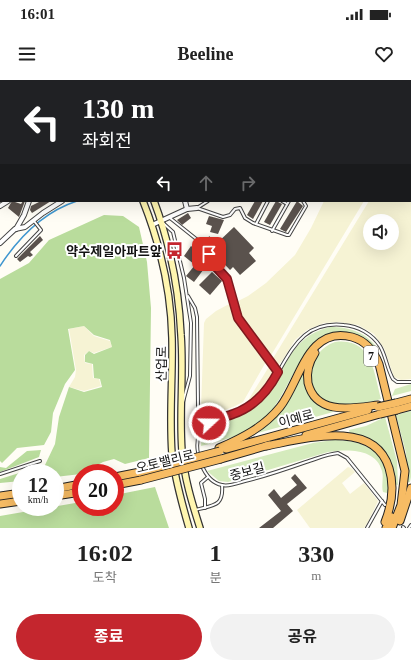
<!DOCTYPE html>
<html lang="ko">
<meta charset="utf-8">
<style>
:root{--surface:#fff;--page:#f2f2f2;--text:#222;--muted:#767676;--accent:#c4262e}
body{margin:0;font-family:"Times New Roman","Noto Sans KR",serif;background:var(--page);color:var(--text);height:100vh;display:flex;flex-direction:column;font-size:15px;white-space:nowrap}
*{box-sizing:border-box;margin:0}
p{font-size:13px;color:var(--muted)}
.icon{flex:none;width:22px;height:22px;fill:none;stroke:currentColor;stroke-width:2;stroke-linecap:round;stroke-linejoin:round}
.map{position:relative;height:448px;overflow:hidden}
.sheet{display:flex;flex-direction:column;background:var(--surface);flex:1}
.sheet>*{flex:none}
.guide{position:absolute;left:0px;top:0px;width:411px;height:122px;box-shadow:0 4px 16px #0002;background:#202124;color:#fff;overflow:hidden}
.fabs{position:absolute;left:363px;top:134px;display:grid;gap:8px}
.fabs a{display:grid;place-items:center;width:36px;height:36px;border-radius:50%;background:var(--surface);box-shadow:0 4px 16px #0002;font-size:20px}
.speed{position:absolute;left:12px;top:384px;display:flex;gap:8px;font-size:20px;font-weight:700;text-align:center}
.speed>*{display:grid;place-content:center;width:52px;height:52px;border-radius:50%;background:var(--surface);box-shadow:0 4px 16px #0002;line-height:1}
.speed small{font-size:10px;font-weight:400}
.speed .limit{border:6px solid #d22;background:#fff;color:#111}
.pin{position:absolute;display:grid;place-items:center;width:34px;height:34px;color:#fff;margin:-17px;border-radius:8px;box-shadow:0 2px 6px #0006}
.me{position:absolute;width:44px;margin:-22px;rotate:69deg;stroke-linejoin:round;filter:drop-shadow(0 0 3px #0008)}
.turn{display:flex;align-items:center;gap:14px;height:84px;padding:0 16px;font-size:18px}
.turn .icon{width:52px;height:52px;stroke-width:2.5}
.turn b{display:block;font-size:28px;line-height:34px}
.lanes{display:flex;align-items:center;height:38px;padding:0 16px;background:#0003;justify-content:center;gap:20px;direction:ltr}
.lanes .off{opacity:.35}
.eta{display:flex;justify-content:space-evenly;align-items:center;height:68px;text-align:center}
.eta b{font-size:24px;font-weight:700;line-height:28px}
.button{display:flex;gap:8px;margin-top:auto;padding:8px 16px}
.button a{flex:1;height:46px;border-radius:24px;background:var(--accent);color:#fff;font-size:16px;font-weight:700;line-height:46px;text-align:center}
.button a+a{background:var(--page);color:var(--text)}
.status{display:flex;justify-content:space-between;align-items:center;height:28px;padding:0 20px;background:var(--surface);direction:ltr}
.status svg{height:11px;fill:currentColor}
header{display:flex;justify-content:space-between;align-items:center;height:52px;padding:0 16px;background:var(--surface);font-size:18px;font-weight:700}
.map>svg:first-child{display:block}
</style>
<div class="status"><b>16:01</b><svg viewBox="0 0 49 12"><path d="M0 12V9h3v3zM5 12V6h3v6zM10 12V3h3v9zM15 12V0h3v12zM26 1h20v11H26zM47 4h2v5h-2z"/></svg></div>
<header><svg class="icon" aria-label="menu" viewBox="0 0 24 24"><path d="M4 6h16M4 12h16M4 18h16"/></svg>Beeline<svg class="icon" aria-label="heart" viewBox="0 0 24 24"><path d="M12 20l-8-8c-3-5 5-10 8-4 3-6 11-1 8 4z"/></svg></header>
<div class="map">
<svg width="411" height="448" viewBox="0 0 411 448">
<rect width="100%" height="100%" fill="#fffdf5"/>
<g fill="#f6f3d4" fill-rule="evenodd">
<path d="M411,52V299L401,300L394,297L384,268L374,254L358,245L339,242L324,243L307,250L295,260L282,281L279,284H274L272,280L369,121H410ZM370,141H392V163H370Z"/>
<path d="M324,121H364L270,277L242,239L236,222L248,216L266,203L295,175L311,148Z"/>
<path d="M231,223L236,239L267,280L243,322L233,327L203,338L201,329L204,243L206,239L216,231Z"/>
<path d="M84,246L94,256L110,261L112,267L94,273L89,271L84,275L85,283L92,284L93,298L99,299L101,306L84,311L69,307L75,297L76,290L69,249Z"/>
<path d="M270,285L274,292L273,297L259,315L244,327Z"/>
<path d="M348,387L351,388L355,392L342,403L350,414L364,403L378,421L368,442L364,448H310L297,430Z"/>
</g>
<g fill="#d5ebbd">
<path d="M330,247C350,247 366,252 378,269L377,270C369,260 358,253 346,252C302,248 292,311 267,336C249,354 225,360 201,366C202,337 240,340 258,322C286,295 287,257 330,247Z"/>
<path d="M335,262C372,257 374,293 381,319C366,323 348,328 333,324C300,315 307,271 335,262Z"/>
<path d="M303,292L305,303L333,332L258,353L283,329L294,312Z"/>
<path d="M411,304V311L392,316L395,309Z"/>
<path d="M411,331V397L410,402H408L406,373L396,335Z"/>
<path d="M385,337L397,381L398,405L394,404L385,375L350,354L349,350L366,346Z"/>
<path d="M333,360C359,360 384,368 388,397C389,402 390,408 387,413L383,412C381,405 384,398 382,391C376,368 347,369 328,372L228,402L219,401L207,391L313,363Z"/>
</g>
<g fill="#b9dc9c">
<path d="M104,135L123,136L139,147L147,182L151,228L149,378L125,384L114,379L103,382L81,394L55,397V393H21V401L0,403V399L45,385L55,364L59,337L69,307L84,312L102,307L100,299L94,298L93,284L85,282V275L89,271L94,274L112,267L110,260L94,255L84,246L68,249L75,290L65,304L53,333L51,352L44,365L17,368L2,383L0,381V199L29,183L49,160Z"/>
<path d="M41,370L39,377L0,392V387L6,388L27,371Z"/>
<path d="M155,407L169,448H0V436L81,422V427H115V415Z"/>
</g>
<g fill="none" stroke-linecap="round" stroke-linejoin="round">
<g stroke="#3f96cf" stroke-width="1.5">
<path d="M260,1V0"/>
<path d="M0,186C19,157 43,132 77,121"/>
</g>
</g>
<g fill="#5a524d">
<path d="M12,121L21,124L23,121H25L19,137L8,128Z"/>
<path d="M41,121H51L32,133L30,130L31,126Z"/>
<path d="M255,121H263L253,139L247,135Z"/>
<path d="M276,121L282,124L270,145L264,142Z"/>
<path d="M297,121L303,126L286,152L280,149Z"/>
<path d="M188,133L191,138L182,145L177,140Z"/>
<path d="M209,136L224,140L218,154L210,152L212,146L206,144Z"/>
<path d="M234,147L254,168L249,173L256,181L240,195L233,187L230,190L210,169L213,166L208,161L209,156L216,162L215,165Z"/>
<path d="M40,156L43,160L30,172L33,175L30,177L28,176L20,182L17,179Z"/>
<path d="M191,166L210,181L194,202L186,196L195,185L184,176Z"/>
<path d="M212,192L222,201L210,215L199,205Z"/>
<path d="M295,394L307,408L287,424L293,431L273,448H259L281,431L268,415L274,409L281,418L297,405L291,398Z"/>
</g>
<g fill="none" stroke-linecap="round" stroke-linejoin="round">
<defs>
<g id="service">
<path d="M124,0L125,1"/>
<path d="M282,121L287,124"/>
<path d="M197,128L223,137L230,135L235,129L240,128L245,138L253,143L287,155H289L306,126L303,121"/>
<path d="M197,128L208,121"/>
<path d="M170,138L200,162L209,174L216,187L227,199L238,238L278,292"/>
<path d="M162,142L173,152L184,198L191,243L190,296L183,322"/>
<path d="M256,144L268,121"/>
<path d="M272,151L289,121"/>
<path d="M16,176L41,150L34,141"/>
<path d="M188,216L195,228L197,237L198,326L201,341L205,347"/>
<path d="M0,394L40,381"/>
<path d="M385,425L347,378L338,373C327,374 316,379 306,382C286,389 266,396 245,401C238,403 229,407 222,405C204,402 193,371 199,355C207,335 239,336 255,322C288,294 289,239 344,245C358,246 372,254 380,266C386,276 387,289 393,299L397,302H411"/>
<path d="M205,428V419L201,403L208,397"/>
<path d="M195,430C213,425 224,427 222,405"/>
<path d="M403,447L404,448"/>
<path d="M367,448L382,421"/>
<path d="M409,448L411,445"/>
</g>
<g id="minor">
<path d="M73,0L74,1"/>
<path d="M4,1L5,0"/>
<path d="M248,1L249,0"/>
<path d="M271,1L272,0"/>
<path d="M0,8L1,6"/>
<path d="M0,91L1,92"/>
<path d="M185,121L187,129"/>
<path d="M0,126L8,121"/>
<path d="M152,145L187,129L197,128"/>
<path d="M16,149L24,135L29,121"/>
<path d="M0,163L15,149L25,147L43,133L62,121"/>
</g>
<g id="secondary">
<path d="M96,0V1"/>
<path d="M106,0L107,1"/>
<path d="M143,121C160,164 171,211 172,258C173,296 169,335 172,374C175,399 182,424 189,448"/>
<path d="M154,121C170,164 179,210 181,255C184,294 179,332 182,371C184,397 192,423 200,448"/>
</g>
<g id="trunk">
<path d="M315,273C309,282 306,291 308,303C316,336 353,328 378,325"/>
<path d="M396,323L411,319"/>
<path d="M397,330L411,326"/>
<path d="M306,355L380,334"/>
<path d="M266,366C303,359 374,338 389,388C395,407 392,424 385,442"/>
<path d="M219,368C242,358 264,347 280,327C300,302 307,245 352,257C366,261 374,271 379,284L405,391L401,425L392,448"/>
<path d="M226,369L368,330"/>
<path d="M221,379L269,365"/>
<path d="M115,397L140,392"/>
<path d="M115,405L141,400"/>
<path d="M55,409L81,404"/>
<path d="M0,416L21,413"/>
<path d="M55,416L81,412"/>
<path d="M0,424L21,421"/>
<path d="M400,441L411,408"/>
<path d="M386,448L392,437"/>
</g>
</defs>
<use href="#service" stroke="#444" stroke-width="4"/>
<use href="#minor" stroke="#444" stroke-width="6"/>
<use href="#secondary" stroke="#333" stroke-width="8"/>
<use href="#trunk" stroke="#222" stroke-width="9"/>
<use href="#service" stroke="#fff" stroke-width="2"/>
<use href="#minor" stroke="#fff" stroke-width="4"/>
<use href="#secondary" stroke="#fff6b0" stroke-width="5.5"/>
<use href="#trunk" stroke="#f7bc64" stroke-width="7"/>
<defs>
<g id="trunk-bridge">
<path d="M378,327L396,323"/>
<path d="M380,334L397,330"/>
<path d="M140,392L220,371"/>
<path d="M141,400L221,379"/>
</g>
</defs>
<use href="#trunk-bridge" stroke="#222" stroke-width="9" stroke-linecap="butt"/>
<use href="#trunk-bridge" stroke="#f7bc64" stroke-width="7"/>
</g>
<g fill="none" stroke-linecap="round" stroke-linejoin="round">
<defs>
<path id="route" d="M209,343C217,339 225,337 233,334C254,327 268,311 278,292L238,238L227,199L216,187L209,174"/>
</defs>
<use href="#route" stroke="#7f191e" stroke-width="10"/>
<use href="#route" stroke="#c4262e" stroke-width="7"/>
</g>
<defs>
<symbol id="bus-bare" viewBox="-9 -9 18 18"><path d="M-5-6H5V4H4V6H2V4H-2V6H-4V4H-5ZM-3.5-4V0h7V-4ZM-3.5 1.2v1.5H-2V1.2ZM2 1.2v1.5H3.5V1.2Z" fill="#c4262e" stroke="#fff" stroke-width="2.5" paint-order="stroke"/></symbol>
</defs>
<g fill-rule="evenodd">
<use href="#bus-bare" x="162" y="158" width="25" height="25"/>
</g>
<g text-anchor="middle" stroke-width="4" stroke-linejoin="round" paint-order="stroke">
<rect fill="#fff" stroke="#585858" stroke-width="1" x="364" y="266" width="14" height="20" rx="3"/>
<g font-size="12" font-weight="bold" fill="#111">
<text x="371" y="280">7</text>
</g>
<g font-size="13" font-weight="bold" fill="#111" stroke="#fff" text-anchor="end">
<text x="162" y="176">약수제일아파트앞</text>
</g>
<g font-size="13" fill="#111" stroke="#fff">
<text transform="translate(161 284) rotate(-89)" y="5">산업로</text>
<text transform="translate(296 338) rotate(-15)" y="5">이예로</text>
<text transform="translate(165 381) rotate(-14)" y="5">오토밸리로</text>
<text transform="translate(247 391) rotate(-15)" y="5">중보길</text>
</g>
</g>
</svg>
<div class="fabs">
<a><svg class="icon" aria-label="sound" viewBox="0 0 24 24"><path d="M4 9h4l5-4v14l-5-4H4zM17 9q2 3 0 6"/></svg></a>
</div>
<div class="speed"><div>12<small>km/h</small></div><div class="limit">20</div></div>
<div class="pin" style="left:209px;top:174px;background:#d93025"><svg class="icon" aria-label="arrive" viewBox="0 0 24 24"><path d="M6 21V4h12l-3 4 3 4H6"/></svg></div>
<svg class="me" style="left:209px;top:343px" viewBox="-20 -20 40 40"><circle r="17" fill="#c4262e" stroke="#fff" stroke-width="3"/><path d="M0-11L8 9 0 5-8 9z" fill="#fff"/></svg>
<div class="guide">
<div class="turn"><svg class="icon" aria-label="left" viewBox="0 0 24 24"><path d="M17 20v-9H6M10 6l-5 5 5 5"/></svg><div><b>130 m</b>좌회전</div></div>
<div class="lanes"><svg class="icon" aria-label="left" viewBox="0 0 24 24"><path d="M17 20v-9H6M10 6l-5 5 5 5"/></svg><svg class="icon off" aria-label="ahead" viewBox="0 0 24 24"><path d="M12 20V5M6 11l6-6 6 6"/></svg><svg class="icon off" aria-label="right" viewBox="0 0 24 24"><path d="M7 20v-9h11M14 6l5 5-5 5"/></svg></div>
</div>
</div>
<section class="sheet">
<div class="eta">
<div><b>16:02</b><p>도착</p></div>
<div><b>1</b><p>분</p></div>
<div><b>330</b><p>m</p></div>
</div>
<div class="button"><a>종료</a><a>공유</a></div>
</section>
